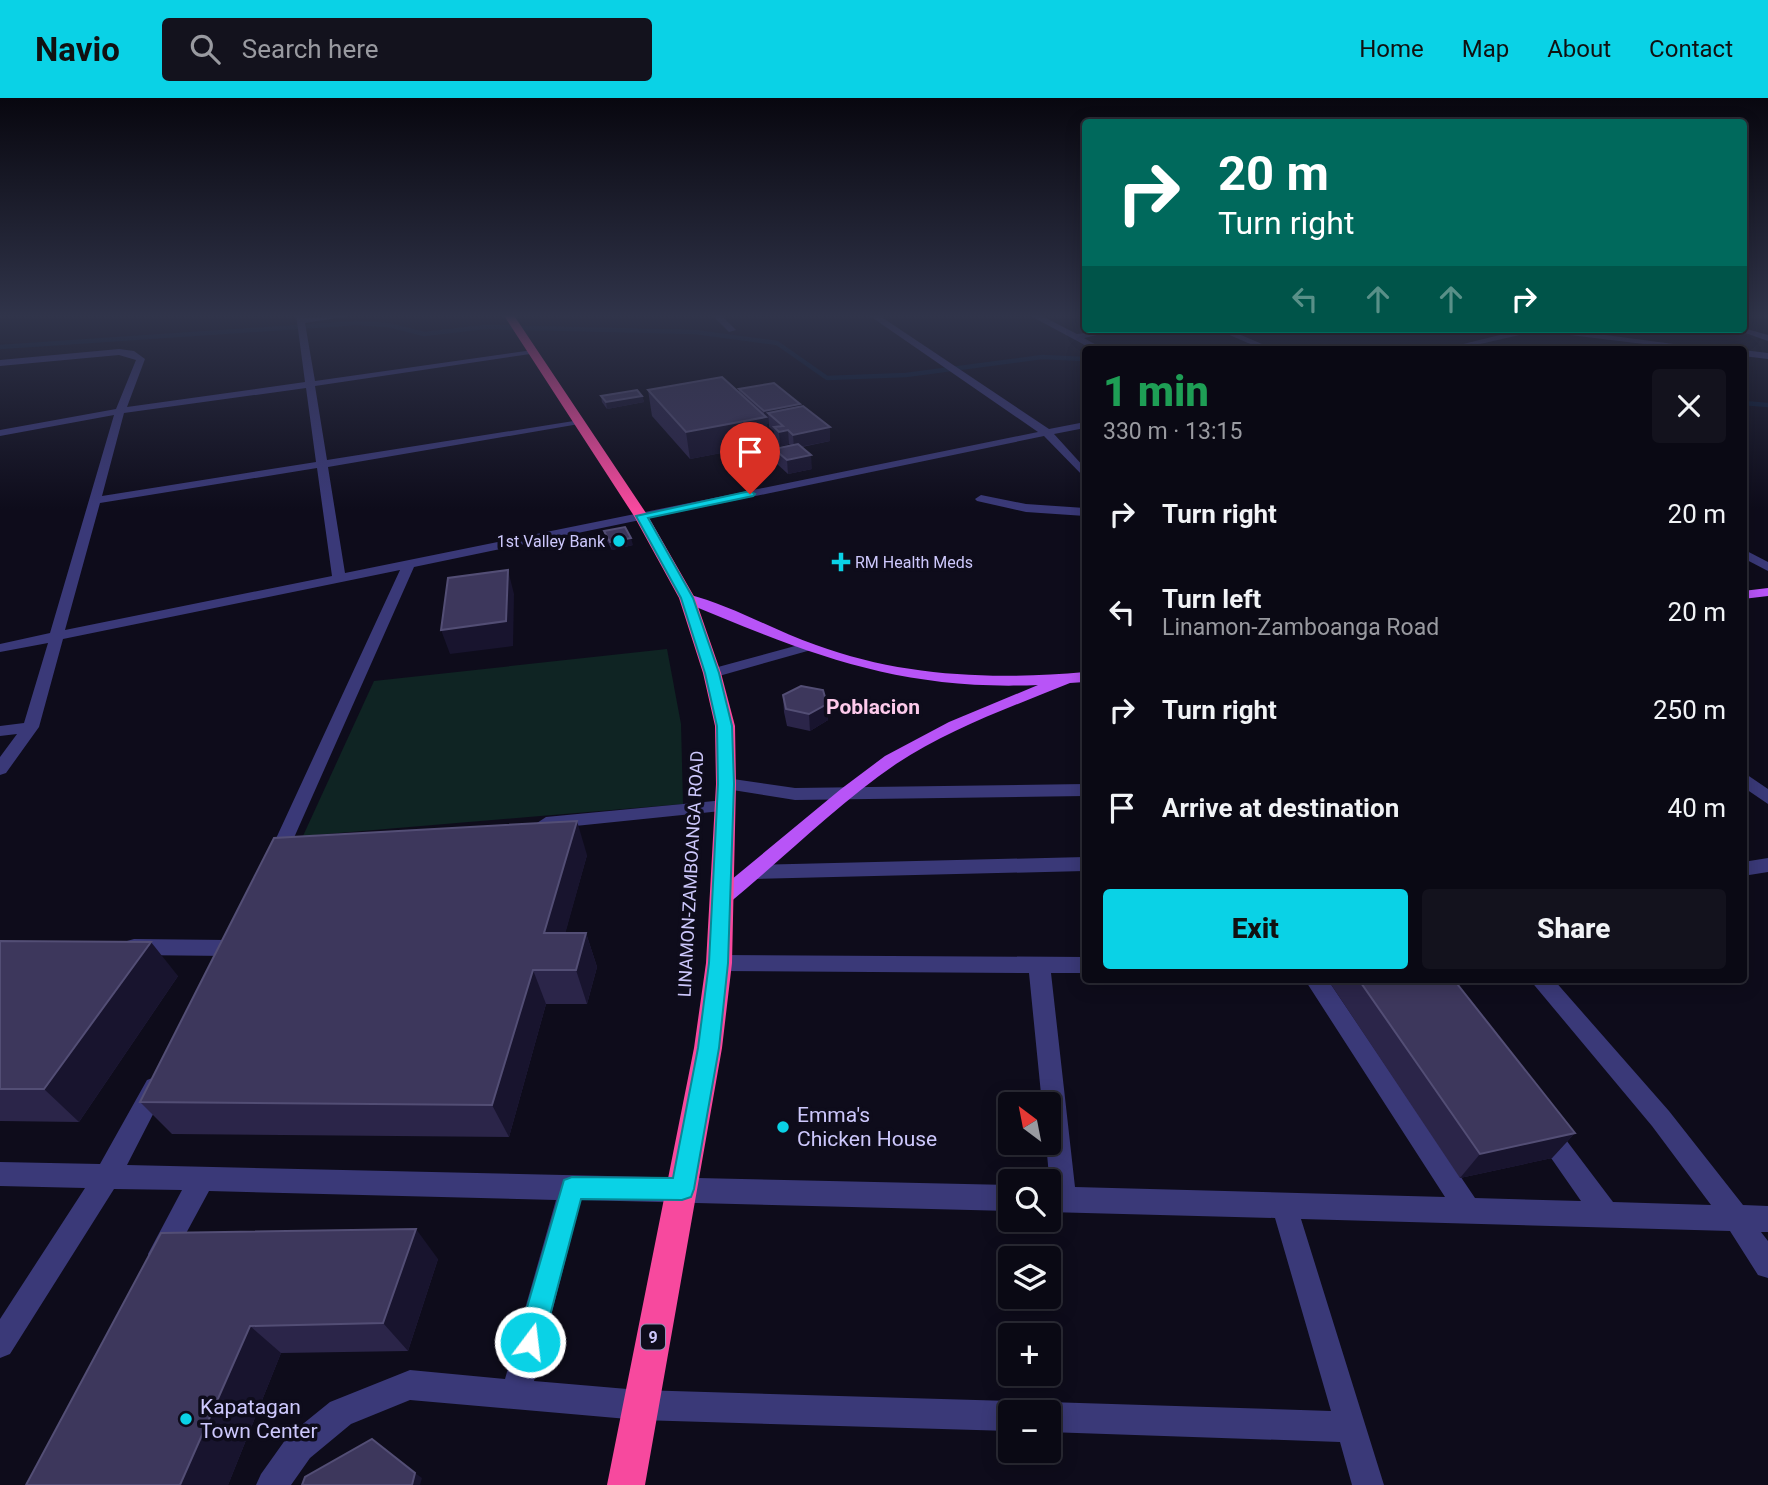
<!DOCTYPE html>
<meta charset="utf-8">
<style>
:root{--surface:#0a0914;--page:#13121d;--text:#f1f3f6;--muted:#999aa0;--line:#2a2a34;--accent:#0ad2e6}
body{margin:0;font-family:Roboto,sans-serif;background:var(--page);color:var(--text);height:100vh;display:flex;flex-direction:column;font-size:26px;white-space:nowrap}
*{box-sizing:border-box;margin:0}
p{font-size:23px;color:var(--muted)}
.icon{flex:none;width:38px;height:38px;fill:none;stroke:currentColor;stroke-width:2;stroke-linecap:round;stroke-linejoin:round}
.map{position:relative;flex:1;overflow:hidden}
.side{position:absolute;left:1082px;top:248px;width:665px;height:637px;display:flex;flex-direction:column;background:var(--surface);border-radius:7px;box-shadow:0 4px 18px #0003,0 0 0 2px var(--line)}
.side>*{flex:none}
.hud{position:absolute;left:1082px;top:21px;width:665px;height:214px;border-radius:7px;box-shadow:0 4px 18px #0003,0 0 0 2px var(--line);background:#00695c;color:#fff;overflow:hidden}
.needle{width:46px;rotate:328deg}
.controls{position:absolute;left:998px;top:994px;display:grid;gap:14px}
.controls a{display:grid;place-items:center;width:63px;height:63px;border-radius:7px;background:var(--surface);box-shadow:0 4px 18px #0003,0 0 0 2px var(--line);font-size:35px}
.pin{position:absolute;display:grid;place-items:center;width:60px;height:60px;color:#fff;margin:-72px -30px;border-radius:50% 50% 50% 0;rotate:-45deg;box-shadow:0 0 7px #0007}
.pin .icon{rotate:45deg}
.me{position:absolute;width:77px;margin:-38px;rotate:15deg;stroke-linejoin:round;filter:drop-shadow(0 0 5px #0008)}
.turn{display:flex;align-items:center;gap:24px;height:147px;padding:0 21px;font-size:32px}
.turn .icon{width:91px;height:91px;stroke-width:2.5}
.turn b{display:block;font-size:49px;line-height:60px}
.lanes{display:flex;align-items:center;height:66px;padding:0 21px;background:#0003;justify-content:center;gap:35px;direction:ltr}
.lanes .off{opacity:.35}
.round{display:grid;place-items:center;flex:none;width:74px;height:74px;border-radius:7px;background:var(--page)}
.summary{display:flex;align-items:center;justify-content:space-between;height:119px;padding:0 21px}
h1{font-size:42px;font-weight:800;line-height:52px;color:#1e9e55}
.primary-button{display:flex;gap:14px;margin-top:auto;padding:14px 21px}
.primary-button a{flex:1;height:80px;border-radius:7px;background:var(--accent);color:#111;font-size:28px;font-weight:800;line-height:80px;text-align:center}
.primary-button a+a{background:var(--page);color:var(--text)}
ul{padding:0;list-style:none}
li{display:flex;align-items:center;gap:21px;height:98px;padding:0 21px}
li div{flex:1}
li b{display:block;font-size:26px}
li em{font-style:normal}
header{display:flex;align-items:center;gap:42px;box-sizing:border-box;height:98px;padding:0 35px;background:var(--accent);color:#111}
header strong{font-size:33px}
nav{display:flex;gap:38px;margin-inline-start:auto;font-size:24px}
.search{width:490px;height:63px;background:var(--page);display:flex;align-items:center;gap:18px;box-sizing:border-box;padding:0 24px;border-radius:7px;color:var(--muted);font-size:26px}
.map>svg:first-child{display:block}
</style>
<header>
<strong>Navio</strong>
<div class="search"><svg class="icon" aria-label="search" viewBox="0 0 24 24"><circle cx="10" cy="10" r="6"/><path d="M15 15l6 6"/></svg>Search here</div>
<nav><a>Home</a><a>Map</a><a>About</a><a>Contact</a></nav>
</header>
<div class="map">
<svg width="1768" height="1387" viewBox="0 0 1768 1387">
<rect width="100%" height="100%" fill="#0e0c1b"/>
<path fill="#0f2423" d="M667,551L681,626L683,706L303,738L374,583Z"/>
<g fill="none" stroke-linecap="round" stroke-linejoin="round">
<g stroke="#0a1a35" stroke-width="4.5">
<path d="M0,249L357,225L388,227L424,236L485,229L695,234L777,245L827,280L906,277L1042,259L1085,261"/>
<path d="M1743,305L1768,307"/>
</g>
<g fill="#3a3978" fill-rule="evenodd">
<path d="M296,216H304L305,220L362,216L305,225L315,283L533,252L537,255L315,288L327,362L580,322L585,325L328,369L345,475L1038,334L867,216H877L1049,331L1085,324V330L1054,336L1085,370V380L1044,338L414,469L285,760L283,765H269L267,760L400,472L63,541L39,629L6,675L0,677V659L17,636L0,638V628L24,625L48,545L0,554V546L50,535L114,317L0,338V332L116,311L136,262L119,257L0,268V262L119,251L134,253L145,261L127,309L305,284ZM306,290L316,364L102,398L124,315ZM317,370L332,478L65,532L100,405Z"/>
<path d="M711,216H720L736,232L729,234Z"/>
<path d="M1027,216H1038L1077,236L1122,231L1084,240L1105,252H1094Z"/>
<path d="M1761,216H1768V219Z"/>
<path d="M1743,230L1768,237V243L1734,231Z"/>
<path d="M1216,231H1227L1276,252H1264Z"/>
<path d="M1524,231H1560L1719,252H1693L1537,233L1454,252H1439Z"/>
<path d="M1743,252L1768,255V261L1743,258Z"/>
<path d="M981,397L1026,406L1085,410V418L1026,414L977,403L975,401Z"/>
<path d="M1743,451L1768,464V473L1743,460Z"/>
<path d="M806,545L813,549L811,552L712,580L704,575L707,572Z"/>
<path d="M1743,674L1768,691V706L1743,689Z"/>
<path d="M726,680L795,690L1085,686V698L795,702L720,690L717,686Z"/>
<path d="M725,702L731,704L734,708L731,712L546,731L537,725L546,719Z"/>
<path d="M1085,759V773L755,781L748,779L745,774L748,769L755,767Z"/>
<path d="M1768,760V774L1743,778V764Z"/>
<path d="M134,841L228,842L235,844L238,850L235,856L228,858L134,857L127,855L124,849L127,843Z"/>
<path d="M719,857L1085,859V875H1051L1075,1089L1445,1099L1305,882H1328L1475,1100L1581,1103L1533,1034L1536,1026L1545,1023L1554,1026L1613,1104L1711,1107L1652,1028L1530,882H1554L1669,1013L1743,1107L1768,1108V1134H1761L1768,1143V1180L1758,1177L1730,1133L1301,1121L1384,1387H1352L1340,1344L1048,1334V1314H1035L1037,1308L1048,1304L1331,1313L1275,1120L1048,1114L1050,1089L1046,1045H1048V1006H1042L1029,875L719,873L712,871L709,865L712,859Z"/>
<path d="M155,979L163,982L167,989L127,1067L1010,1087V1113L581,1102L534,1283L639,1292L1010,1303L1021,1307L1023,1314H1010V1333L639,1322L410,1302L351,1326L310,1360L291,1387H256L261,1376L288,1338L330,1304L410,1272L505,1281L556,1102L209,1093L170,1165L161,1169L152,1165L148,1156L182,1092L114,1091L10,1256L0,1260V1221L85,1090L0,1088V1064L100,1066L147,982Z"/>
</g>
<g fill="#b854f7" fill-rule="evenodd">
<path d="M1768,490V498L1743,501V493Z"/>
<path d="M687,496C731,507 773,532 816,547C903,579 994,582 1085,574V584L1070,585C1011,609 949,631 896,666C836,707 784,760 728,806H714L711,801L714,796L841,691L885,658L949,624L1038,587C898,593 808,556 682,503L680,500Z"/>
</g>
<path fill="#f7499e" fill-rule="evenodd" d="M503,216H513L648,418L695,500L721,575L735,628L736,686L732,865L722,950L645,1387H607L694,950L706,865L716,686L715,628L703,575L679,500L634,418Z"/>
</g>
<g fill="#2b2549">
<path d="M739,291L800,306V309L830,343L802,349L812,371L788,376L776,365L774,351L791,347L789,346L780,348L775,343L774,333L769,329V325L767,326L768,346L690,361L652,318L648,292L739,295Z"/>
<path d="M601,298H642L644,304L607,311L602,304Z"/>
<path d="M604,433L633,447L612,452L606,441Z"/>
<path d="M783,597L827,606L828,622L810,633L787,628L784,614Z"/>
<path d="M587,757L565,835H586L597,869L587,906H546L509,1039L172,1036L140,1004Z"/>
<path d="M0,843L178,878L79,1024L0,1023Z"/>
<path d="M1328,882H1454L1575,1035L1552,1060L1460,1080Z"/>
<path d="M161,1135L438,1161L408,1253L281,1255L228,1387H26Z"/>
</g>
<g fill="#18142e">
<path d="M562,216H586L562,220Z"/>
<path d="M642,298L644,304L607,311L606,304Z"/>
<path d="M800,306L801,319L768,315L769,325L767,326L768,346L690,361L686,334L764,319V313Z"/>
<path d="M830,329V343L794,350L793,337Z"/>
<path d="M788,332L789,346L780,348L779,334Z"/>
<path d="M811,357L812,371L788,376L787,362Z"/>
<path d="M631,440L633,447L612,452L610,444Z"/>
<path d="M508,472L514,496L513,548L450,556L441,532Z"/>
<path d="M827,606L828,622L810,633L809,616Z"/>
<path d="M577,723L587,757L556,869L544,835Z"/>
<path d="M586,835L597,869L587,906L576,872Z"/>
<path d="M151,844L178,878L79,1024L44,991Z"/>
<path d="M533,872L546,906L509,1039L492,1007Z"/>
<path d="M1575,1035L1552,1060L1460,1080L1480,1056Z"/>
<path d="M416,1131L438,1161L408,1253L383,1225Z"/>
<path d="M250,1228L281,1255L228,1387H180Z"/>
<path d="M415,1375L422,1380L420,1387H412Z"/>
</g>
<g fill="#3d375c" stroke="#534e75" stroke-width="2">
<path d="M722,279L766,319L686,334L648,292Z"/>
<path d="M774,285L800,306L764,313L739,291Z"/>
<path d="M637,292L642,298L606,304L601,298Z"/>
<path d="M803,308L830,329L793,337L788,332L779,334L774,329L783,328L768,315Z"/>
<path d="M798,346L811,357L787,362L774,351Z"/>
<path d="M625,429L631,440L610,444L604,433Z"/>
<path d="M508,472L506,523L441,532L448,480Z"/>
<path d="M801,588L823,592L827,606L809,616L786,611L783,597Z"/>
<path d="M577,723L544,835H586L576,872H533L492,1007L140,1004L274,740Z"/>
<path d="M0,843L151,844L44,991H0Z"/>
<path d="M1359,882H1454L1575,1035L1480,1056Z"/>
<path d="M416,1131L383,1225L250,1228L180,1387H26L161,1135Z"/>
<path d="M372,1341L415,1375L412,1387H302L305,1379Z"/>
</g>
<linearGradient id="sky" x2="0" y2="1"><stop stop-color="#08070f"/><stop offset="0.53" stop-color="#30344a"/><stop offset="1" stop-color="#30344a" stop-opacity="0"/></linearGradient>
<rect width="1768" height="411" fill="url(#sky)"/>
<path fill="#0ad2e6" stroke="#068896" stroke-width="2" d="M750,393L755,396L753,398L648,420L693,500L719,575L732,628L734,686L728,865L719,950L694,1091L691,1099L682,1102L581,1101L543,1244L539,1253L530,1257L521,1253L517,1244L564,1082L572,1079L673,1080L698,950L709,865L718,686L717,628L705,575L681,500L636,418Z"/>
<g fill="#0ad2e6" stroke="#0e0c1b" stroke-width="2.5">
<circle cx="619" cy="443" r="7"/>
<path d="M837.5 453.5h7v7h7v7h-7v7h-7v-7h-7v-7h7z"/>
<circle cx="783" cy="1029" r="7"/>
<circle cx="186" cy="1321" r="7"/>
</g>
<g text-anchor="middle" stroke-width="7" stroke-linejoin="round" paint-order="stroke">
<g font-size="16" fill="#cdc8fc" stroke="#0e0c1b" text-anchor="end">
<text x="605" y="449">1st Valley Bank</text>
<text x="855" y="470" text-anchor="start">RM Health Meds</text>
</g>
<rect fill="#0e0c1b" stroke="#9490b8" stroke-width="2" x="641" y="1226.5" width="24" height="25" rx="5"/>
<g font-size="16" font-weight="bold" fill="#cdc8fc">
<text x="653" y="1245">9</text>
</g>
<g font-size="18" fill="#cdc8fc" stroke="#0e0c1b">
<text transform="translate(691 776) rotate(-87)" y="6">LINAMON-ZAMBOANGA ROAD</text>
</g>
<g font-size="21" font-weight="bold" fill="#fdcaeb" stroke="#0e0c1b">
<text x="873" y="616">Poblacion</text>
</g>
<g font-size="21" fill="#cdc8fc" stroke="#0e0c1b" text-anchor="start">
<text x="797" y="1024">Emma's<tspan x="797" dy="24">Chicken House</tspan></text>
<text x="200" y="1316">Kapatagan<tspan x="200" dy="24">Town Center</tspan></text>
</g>
</g>
</svg>
<div class="controls">
<a><svg class="needle" viewBox="-14 -14 28 28"><path d="M0-13l5 13h-10z" fill="#e53935"/><path d="M0 13l5-13h-10z" fill="#999aa0"/></svg></a>
<a><svg class="icon" aria-label="search" viewBox="0 0 24 24"><circle cx="10" cy="10" r="6"/><path d="M15 15l6 6"/></svg></a>
<a><svg class="icon" aria-label="layers" viewBox="0 0 24 24"><path d="M12 4l9 5-9 5-9-5zM3 14l9 5 9-5"/></svg></a>
<a>+</a>
<a>−</a>
</div>
<div class="pin" style="left:750px;top:396px;background:#d93025"><svg class="icon" aria-label="arrive" viewBox="0 0 24 24"><path d="M6 21V4h12l-3 4 3 4H6"/></svg></div>
<svg class="me" style="left:530px;top:1244px" viewBox="-20 -20 40 40"><circle r="17" fill="#0ad2e6" stroke="#fff" stroke-width="3"/><path d="M0-11L8 9 0 5-8 9z" fill="#fff"/></svg>
<div class="hud">
<div class="turn"><svg class="icon" aria-label="right" viewBox="0 0 24 24"><path d="M7 20v-9h11M14 6l5 5-5 5"/></svg><div><b>20 m</b>Turn right</div></div>
<div class="lanes"><svg class="icon off" aria-label="left" viewBox="0 0 24 24"><path d="M17 20v-9H6M10 6l-5 5 5 5"/></svg><svg class="icon off" aria-label="ahead" viewBox="0 0 24 24"><path d="M12 20V5M6 11l6-6 6 6"/></svg><svg class="icon off" aria-label="ahead" viewBox="0 0 24 24"><path d="M12 20V5M6 11l6-6 6 6"/></svg><svg class="icon" aria-label="right" viewBox="0 0 24 24"><path d="M7 20v-9h11M14 6l5 5-5 5"/></svg></div>
</div>
<section class="side">
<div class="summary"><div><h1>1 min</h1><p>330 m · 13:15</p></div><a class="round"><svg class="icon" aria-label="close" viewBox="0 0 24 24"><path d="M6 6l12 12M18 6L6 18"/></svg></a></div>
<ul>
<li><svg class="icon" aria-label="right" viewBox="0 0 24 24"><path d="M7 20v-9h11M14 6l5 5-5 5"/></svg><div><b>Turn right</b></div><em>20 m</em></li>
<li><svg class="icon" aria-label="left" viewBox="0 0 24 24"><path d="M17 20v-9H6M10 6l-5 5 5 5"/></svg><div><b>Turn left</b><p>Linamon-Zamboanga Road</p></div><em>20 m</em></li>
<li><svg class="icon" aria-label="right" viewBox="0 0 24 24"><path d="M7 20v-9h11M14 6l5 5-5 5"/></svg><div><b>Turn right</b></div><em>250 m</em></li>
<li><svg class="icon" aria-label="arrive" viewBox="0 0 24 24"><path d="M6 21V4h12l-3 4 3 4H6"/></svg><div><b>Arrive at destination</b></div><em>40 m</em></li>
</ul>
<div class="primary-button"><a>Exit</a><a>Share</a></div>
</section>
</div>
